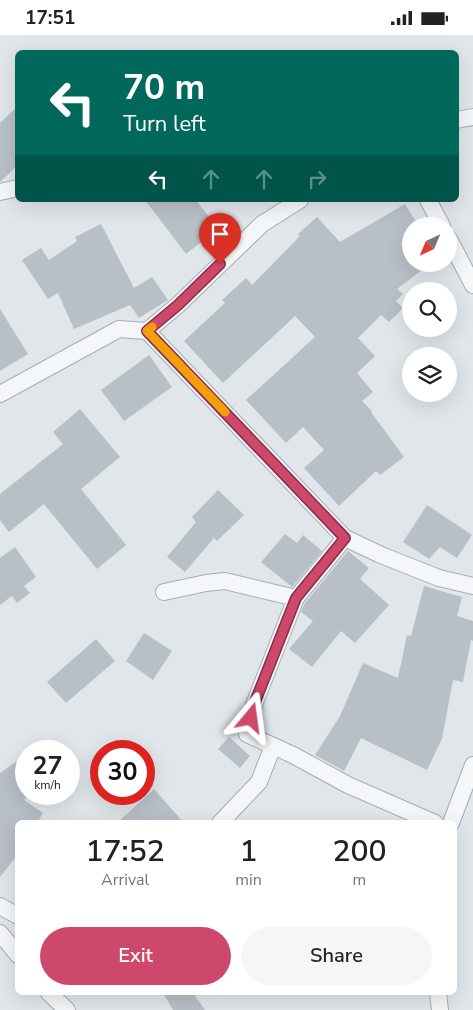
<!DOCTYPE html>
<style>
:root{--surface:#fff;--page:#f6f6f6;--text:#222;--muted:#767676;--accent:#cd486b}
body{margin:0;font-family:"Nunito Sans",sans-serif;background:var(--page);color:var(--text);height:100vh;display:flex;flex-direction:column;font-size:19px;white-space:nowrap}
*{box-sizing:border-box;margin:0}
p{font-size:16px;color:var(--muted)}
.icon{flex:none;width:28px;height:28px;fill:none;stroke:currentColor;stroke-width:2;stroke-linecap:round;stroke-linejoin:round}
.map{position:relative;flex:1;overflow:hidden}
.side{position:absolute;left:15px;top:785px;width:442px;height:175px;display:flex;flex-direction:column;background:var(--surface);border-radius:8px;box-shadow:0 5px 20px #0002}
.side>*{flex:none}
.hud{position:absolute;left:15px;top:15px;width:444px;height:152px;border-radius:8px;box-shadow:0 5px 20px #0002;background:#00695c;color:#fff;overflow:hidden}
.needle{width:32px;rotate:224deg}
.fabs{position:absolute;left:402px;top:182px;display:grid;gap:10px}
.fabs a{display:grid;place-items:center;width:55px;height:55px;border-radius:50%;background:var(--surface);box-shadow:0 5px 20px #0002;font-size:25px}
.speed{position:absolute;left:15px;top:705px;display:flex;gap:10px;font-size:25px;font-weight:700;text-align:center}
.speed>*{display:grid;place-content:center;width:65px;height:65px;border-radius:50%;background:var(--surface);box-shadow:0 5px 20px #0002;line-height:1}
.speed small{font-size:12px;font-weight:400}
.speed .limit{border:8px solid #d22;background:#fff;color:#111}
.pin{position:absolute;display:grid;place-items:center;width:42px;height:42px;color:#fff;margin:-51px -21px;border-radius:50% 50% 50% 0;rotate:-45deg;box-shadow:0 0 5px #0007}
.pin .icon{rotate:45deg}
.me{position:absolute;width:55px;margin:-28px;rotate:16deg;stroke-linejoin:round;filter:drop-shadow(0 0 4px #0008)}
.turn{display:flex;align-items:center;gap:18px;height:105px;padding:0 25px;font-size:22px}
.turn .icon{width:65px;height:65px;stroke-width:2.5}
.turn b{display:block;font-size:35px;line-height:42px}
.lanes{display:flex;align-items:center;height:48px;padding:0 25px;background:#0003;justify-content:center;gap:25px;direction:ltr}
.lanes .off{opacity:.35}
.eta{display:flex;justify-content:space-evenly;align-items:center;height:85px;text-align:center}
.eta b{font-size:30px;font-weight:600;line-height:35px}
.cta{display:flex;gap:10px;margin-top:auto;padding:10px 25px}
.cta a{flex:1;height:58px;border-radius:30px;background:var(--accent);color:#fff;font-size:20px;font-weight:600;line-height:58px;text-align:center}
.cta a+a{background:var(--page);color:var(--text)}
.status{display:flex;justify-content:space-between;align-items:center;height:35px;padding:0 25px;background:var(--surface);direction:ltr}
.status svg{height:14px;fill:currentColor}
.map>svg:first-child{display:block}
</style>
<div class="status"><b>17:51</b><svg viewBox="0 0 49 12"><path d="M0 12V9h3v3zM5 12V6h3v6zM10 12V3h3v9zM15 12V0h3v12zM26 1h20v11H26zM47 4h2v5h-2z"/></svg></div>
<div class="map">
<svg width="473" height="975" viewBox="0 0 473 975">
<rect width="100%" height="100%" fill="#e1e6ea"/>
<g fill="#b9bfc7">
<path d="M18,71V130L0,147V88Z"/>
<path d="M145,165H196L218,194L186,219Z"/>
<path d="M405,169L418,190L411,191V229H430L397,254L403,259L396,266L403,273L389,287L381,280L358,303L375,321L357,338L373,357L362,366L372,376L371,377L404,422L380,440L376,436L339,471L304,433L324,415L303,392L286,408L246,365L315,302L295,281L223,348L184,306L225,268L222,265L246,243L252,250L300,201L298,199L317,182L340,207Z"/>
<path d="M101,189L134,253L152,242L168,265L139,283L130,270L74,294L58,258L48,264L22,225L41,213L49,225L77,206L75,202Z"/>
<path d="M0,274L28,319L0,336Z"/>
<path d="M149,320L172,352L124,386L101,355Z"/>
<path d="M80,374L120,422L81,454L126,510L97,534L44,469L9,497L0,485V459L63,409L53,397Z"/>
<path d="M218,455L244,480L217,506L214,503L185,537L167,522L196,487L192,482Z"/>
<path d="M427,470L472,500L457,523L440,512L429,524L403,507Z"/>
<path d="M285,499L297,508L303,500L322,516L292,552L261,527Z"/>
<path d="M15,512L36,542L24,551L30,558L17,568L12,561L0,570V523Z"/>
<path d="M348,516L369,533L360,544L389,570L355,608L341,596L312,632L289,614L313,586L301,577L305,568Z"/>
<path d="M424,551L462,562L457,581L473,586V606L471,605L463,647L453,645L442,704L427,735L361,703L344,736L315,720L340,681L363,628L398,643L407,600L411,601Z"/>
<path d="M144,598L172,616L153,645L126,626Z"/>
<path d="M96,604L115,626L66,668L47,647Z"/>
<path d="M229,702L250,721L240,733L218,714Z"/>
<path d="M26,720V763L24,765L43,778L37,788H18V819L0,842V738Z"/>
<path d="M154,754L184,788H117Z"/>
<path d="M163,958H193L205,975H173Z"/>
</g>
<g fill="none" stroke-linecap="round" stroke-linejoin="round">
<defs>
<g id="minor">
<path d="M456,85L473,82"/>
<path d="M0,157L18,153"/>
<path d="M428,165L442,191"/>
<path d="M449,204L473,250"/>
<path d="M147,296L345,503"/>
<path d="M0,359L119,294L147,296L178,270L262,189L300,165"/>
<path d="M164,557L206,548L225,546L296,563L345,503L381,520L439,543L473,551"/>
<path d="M296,563L255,667L247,699L293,720L348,750L435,788"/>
<path d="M220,788L259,747L273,711"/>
<path d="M451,788L473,730"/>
<path d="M0,871L18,881"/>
<path d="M0,898L18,920"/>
<path d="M49,958L67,975"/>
<path d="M438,958L440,975"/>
</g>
</defs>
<use href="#minor" stroke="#a6adb4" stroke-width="18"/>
<use href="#minor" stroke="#f4f6f8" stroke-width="16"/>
</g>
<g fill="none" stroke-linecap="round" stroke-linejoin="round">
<defs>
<path id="route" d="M220,229L178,270L147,296L345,503L296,563L255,667L251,683"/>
</defs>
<use href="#route" stroke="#852f46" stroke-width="12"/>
<use href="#route" stroke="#cd486b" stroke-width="9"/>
<path stroke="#f59e0b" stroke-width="9" d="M152,292L147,296L225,377"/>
</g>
</svg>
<div class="fabs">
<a><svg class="needle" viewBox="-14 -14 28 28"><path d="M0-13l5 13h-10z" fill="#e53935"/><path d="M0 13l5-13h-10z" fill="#767676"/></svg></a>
<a><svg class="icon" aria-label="search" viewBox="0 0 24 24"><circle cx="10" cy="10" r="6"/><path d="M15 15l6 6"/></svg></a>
<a><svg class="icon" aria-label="layers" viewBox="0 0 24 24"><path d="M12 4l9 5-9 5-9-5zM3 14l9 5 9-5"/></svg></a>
</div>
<div class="speed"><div>27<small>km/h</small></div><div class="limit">30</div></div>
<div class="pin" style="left:220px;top:229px;background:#d93025"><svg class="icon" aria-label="arrive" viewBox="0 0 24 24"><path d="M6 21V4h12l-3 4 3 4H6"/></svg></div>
<svg class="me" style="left:251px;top:683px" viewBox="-20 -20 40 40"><path d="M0-17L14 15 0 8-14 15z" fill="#cd486b" stroke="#fff" stroke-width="4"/></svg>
<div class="hud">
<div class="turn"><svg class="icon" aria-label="left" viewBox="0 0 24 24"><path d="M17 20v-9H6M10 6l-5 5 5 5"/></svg><div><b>70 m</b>Turn left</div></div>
<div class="lanes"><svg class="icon" aria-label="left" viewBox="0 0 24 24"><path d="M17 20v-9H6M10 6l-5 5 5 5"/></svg><svg class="icon off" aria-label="ahead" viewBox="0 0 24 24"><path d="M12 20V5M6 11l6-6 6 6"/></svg><svg class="icon off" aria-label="ahead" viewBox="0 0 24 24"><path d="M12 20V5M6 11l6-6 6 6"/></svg><svg class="icon off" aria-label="right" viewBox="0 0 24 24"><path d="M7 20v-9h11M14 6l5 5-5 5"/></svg></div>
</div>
<section class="side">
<div class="eta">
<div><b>17:52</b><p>Arrival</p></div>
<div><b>1</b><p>min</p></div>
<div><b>200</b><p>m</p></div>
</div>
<div class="cta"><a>Exit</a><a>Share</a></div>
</section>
</div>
